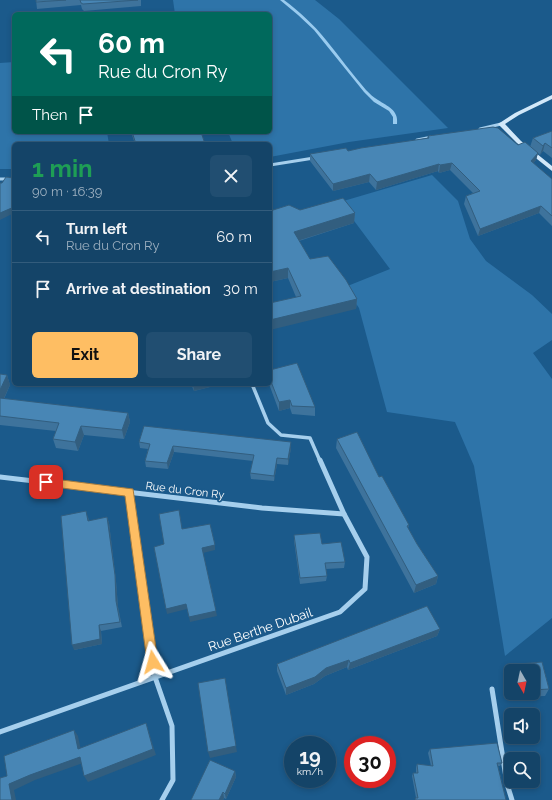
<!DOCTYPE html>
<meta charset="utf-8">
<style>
:root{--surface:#144468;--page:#214e71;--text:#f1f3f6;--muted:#9db0c0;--line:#335c7c;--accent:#febe63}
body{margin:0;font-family:Raleway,sans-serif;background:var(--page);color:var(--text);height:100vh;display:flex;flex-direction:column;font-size:15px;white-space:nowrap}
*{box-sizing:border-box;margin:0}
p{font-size:13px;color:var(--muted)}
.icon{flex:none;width:22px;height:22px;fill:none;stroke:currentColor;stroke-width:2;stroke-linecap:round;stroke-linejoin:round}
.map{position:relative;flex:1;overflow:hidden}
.side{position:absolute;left:12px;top:142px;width:260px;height:244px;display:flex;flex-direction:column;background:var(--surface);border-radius:6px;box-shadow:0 2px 6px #0003,0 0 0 1px var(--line)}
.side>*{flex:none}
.banner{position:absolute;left:12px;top:12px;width:260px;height:122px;border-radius:6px;box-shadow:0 2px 6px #0003,0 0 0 1px var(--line);background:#00695c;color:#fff;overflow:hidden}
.needle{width:26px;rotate:171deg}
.buttons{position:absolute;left:504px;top:664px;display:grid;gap:8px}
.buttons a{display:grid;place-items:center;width:36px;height:36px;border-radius:6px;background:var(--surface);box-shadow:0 2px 6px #0003,0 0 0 1px var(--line);font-size:20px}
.speed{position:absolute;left:284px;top:736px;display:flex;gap:8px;font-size:20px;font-weight:700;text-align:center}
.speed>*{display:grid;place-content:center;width:52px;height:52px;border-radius:50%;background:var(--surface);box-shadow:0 2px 6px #0003,0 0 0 1px var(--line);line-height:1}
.speed small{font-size:10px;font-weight:400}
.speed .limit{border:6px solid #d22;background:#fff;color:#111}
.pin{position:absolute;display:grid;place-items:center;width:34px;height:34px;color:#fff;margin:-17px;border-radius:8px;box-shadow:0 2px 6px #0006}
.me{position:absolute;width:44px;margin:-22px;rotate:352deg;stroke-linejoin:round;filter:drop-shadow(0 0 3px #0008)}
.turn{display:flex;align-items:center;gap:14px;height:84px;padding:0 20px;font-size:18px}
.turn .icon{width:52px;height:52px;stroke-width:2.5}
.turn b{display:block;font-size:28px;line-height:34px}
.then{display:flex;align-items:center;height:38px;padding:0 20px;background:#0003;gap:8px;font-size:15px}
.round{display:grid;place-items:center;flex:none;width:42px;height:42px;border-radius:6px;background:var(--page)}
.headline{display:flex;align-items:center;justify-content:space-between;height:68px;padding:0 20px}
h1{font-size:24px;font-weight:700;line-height:30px;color:#1e9e55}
.primary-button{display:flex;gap:8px;margin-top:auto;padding:8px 20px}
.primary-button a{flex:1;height:46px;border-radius:6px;background:var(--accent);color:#111;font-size:16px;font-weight:700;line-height:46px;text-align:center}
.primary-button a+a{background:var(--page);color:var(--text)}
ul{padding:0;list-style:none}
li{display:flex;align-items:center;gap:12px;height:52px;padding:0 20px;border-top:1px solid var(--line)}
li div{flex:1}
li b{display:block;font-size:15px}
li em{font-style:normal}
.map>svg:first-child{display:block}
</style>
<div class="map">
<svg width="552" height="800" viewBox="0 0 552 800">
<rect width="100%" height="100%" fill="#1b5a8b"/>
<g fill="#2e74a9">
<path d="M173,0H315L339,19L448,128L349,142L270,157V144H233L228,132H270V14H175Z"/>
<path d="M14,62V132H107L109,144H14V169H0V63Z"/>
<path d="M432,175L458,201L470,239L486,261L532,295L552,314V340L533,353L552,379V618L505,656L474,466L455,422L387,412L359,308L345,287L390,269L340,202Z"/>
</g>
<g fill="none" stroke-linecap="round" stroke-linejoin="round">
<path fill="#99cbef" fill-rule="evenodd" d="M280,0H284C300,12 314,25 326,40C340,57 352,74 366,90C370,94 373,97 378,100C387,106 399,110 397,124H393V117L389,111L374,102L364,92L314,30L298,15Z"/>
<g stroke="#a6cfed" stroke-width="3">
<path d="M480,129L501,124"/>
<path d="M417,140L432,137"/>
<path d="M270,165L314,158"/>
<path d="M0,179H14"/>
</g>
<path stroke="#a6cfed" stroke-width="3.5" d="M252,384L268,423L281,435L310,438L320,461"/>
<g stroke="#a6cfed" stroke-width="5">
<path d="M0,477L262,508L344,514"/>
<path d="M129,492L155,677L172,726L173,780L162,800"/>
<path d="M492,689L507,784L512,800"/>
<path d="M0,732L340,612L365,589L367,557L344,514L320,460"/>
</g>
<path fill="#d2e8f9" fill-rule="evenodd" d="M552,95V99L519,115L505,124L521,141L552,166V171L517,143L498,124L515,113Z"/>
</g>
<g fill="#3e739c" fill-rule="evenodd">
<path d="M36,0H141V6L84,11L82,9L81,5L37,9Z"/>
<path d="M552,131V158L543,151L540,155L538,153L536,160L533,163L552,179V226L539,213L478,236L464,204L466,196L473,193L450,170L439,173L438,171L376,190L369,182L333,191L310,161V154L348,151L427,138L428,136L518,145L530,147L533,138Z"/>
<path d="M131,132H201L205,144H135Z"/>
<path d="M300,210L355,213L354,223L299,241L310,259L357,299L356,309L296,297L288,278L270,282V211Z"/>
<path d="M270,370L315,407V416L292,414L290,408L279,411L269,384H270Z"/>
<path d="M0,374L7,375L10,385L4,399L128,413L130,422L124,439L84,435L78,451L56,448L53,439L56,431L0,425Z"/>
<path d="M191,384H218V385L194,391Z"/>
<path d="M337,439L379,477L409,525L408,528L417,544L438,576L436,584L414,593L336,448Z"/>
<path d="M139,442L291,448L288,465L277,464L274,481L251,479L250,473L253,461L174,452L168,469L146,467L145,461L148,449L140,448Z"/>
<path d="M88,517L89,521L107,517L109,523L116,581L118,607L122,627L101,631L102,644L74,650Z"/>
<path d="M294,535L322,544L345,562L344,568L326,569L327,576L326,581L300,584L294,541Z"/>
<path d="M440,629L437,636L348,670L347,667L325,676L314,684L286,695L277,671V664Z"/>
<path d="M542,662L549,689L545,696L510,697L503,672L507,665ZM511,671H533V693H511Z"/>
<path d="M430,749L502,763L500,766H498L506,800H415L416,798L412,776L413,773H416V767L417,764L431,766L428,753Z"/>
<path d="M235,771L236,777L226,799L224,798L223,800H191Z"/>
</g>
<g fill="#325e7f">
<path d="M545,143L543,151L540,155L543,146Z"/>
<path d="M538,153L536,160L529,169L531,161Z"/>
<path d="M452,163L450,170L439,173L440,165Z"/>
<path d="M439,164L438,171L376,190L377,182Z"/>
<path d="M370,174L369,182L333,191V184Z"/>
<path d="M541,206L539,213L478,236L480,229Z"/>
<path d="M14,207V213L0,220V213Z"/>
<path d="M355,213L354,223L294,242V232Z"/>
<path d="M288,268V278L270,282V272Z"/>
<path d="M357,299L356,309L270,330V320Z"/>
<path d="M7,375L10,385L0,407V390Z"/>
<path d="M193,384H218V385L194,391Z"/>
<path d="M290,400V408L279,411V402Z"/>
<path d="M128,413L130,422L124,439L122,430Z"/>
<path d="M81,426L84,435L78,451L75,442Z"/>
<path d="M291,442V448L288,465V459Z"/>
<path d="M173,446L174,452L168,469L167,463Z"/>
<path d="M277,458V464L274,481V476Z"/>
<path d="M86,511L88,517L90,527L88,521Z"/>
<path d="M107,517L109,523L116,581L118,607L122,627L116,601Z"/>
<path d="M215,545V550L203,553L202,548Z"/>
<path d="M438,576L436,584L414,593L416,585Z"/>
<path d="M186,604L187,609L167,614L166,609Z"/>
<path d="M216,611L217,616L190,622L189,617Z"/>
<path d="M99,625L101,631L102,644L74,650L72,645Z"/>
<path d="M440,629L437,636L348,670L350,663Z"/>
<path d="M349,660L347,667L325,676L314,684L286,695V688L326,668Z"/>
<path d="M146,723L156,755L88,782L84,776Z"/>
<path d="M74,730L78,736L82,755L78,749Z"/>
<path d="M236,746L237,752L210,758L208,752Z"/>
<path d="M80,757L83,763L35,780L14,790L16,800H12L9,784L30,775Z"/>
<path d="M235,771L236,777L226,799L225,794Z"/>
<path d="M223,792L224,798L223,800H219Z"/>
</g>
<g fill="#4886b5" stroke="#325e7f">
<path d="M36,0H66L36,2Z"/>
<path d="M80,0H138L83,4L81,3Z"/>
<path d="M493,127L498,128L518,145L525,142L538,153L531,161L552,179V216L541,206L480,229L466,196L480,191L452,163L440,165L439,164L377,182L370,174L333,184L310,154L346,148L348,151L361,148L429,138L428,136Z"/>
<path d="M552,131V148L545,143L543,146L533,138Z"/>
<path d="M132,132H201L205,144H136Z"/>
<path d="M6,177L14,178V207L0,213V183H2Z"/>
<path d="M343,198L355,213L294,232L310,259L328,256L346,280L357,299L270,320V303L301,296L288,268L270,272V211L289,205L300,210Z"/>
<path d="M297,363L315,407L292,406L290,400L279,402L270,379V370Z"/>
<path d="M0,374L7,375L0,390Z"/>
<path d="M0,398L128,413L122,430L81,426L75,442L53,439L59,423L0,416Z"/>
<path d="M144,426L291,442L288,459L277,458L274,476L250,473L254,455L173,446L167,463L145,461L150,444L139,442Z"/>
<path d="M357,432L379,477L382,476L409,525L407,526L417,544L438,576L416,585L337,439Z"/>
<path d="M179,510L182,529L210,524L215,545L202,548L216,611L189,617L186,604L166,609L154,547L164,544L159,514Z"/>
<path d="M86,511L88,521L107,517L115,575L116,601L120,622L99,625L100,639L72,645L61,516Z"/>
<path d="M320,533L322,544L341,542L345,562L325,563L327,576L300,578L294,535Z"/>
<path d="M427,606L440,629L350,663L349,660L326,668L315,677L286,688L277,664Z"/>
<path d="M542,662L549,689L533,690V671H511V679L507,665Z"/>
<path d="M225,678L236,746L208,752L198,683Z"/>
<path d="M146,723L153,749L84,776L80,757L30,775L9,784L12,800H0V778L7,776L4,756L74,730L78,749Z"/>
<path d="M497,743L502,763H497L506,800H416L415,798H418L413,773H418L417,764L433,766L430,749Z"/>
<path d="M210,760L235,771L225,794L223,792L219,800H191Z"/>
</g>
<path fill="#febe63" stroke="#a57c40" d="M46,478L133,489L158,662L157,665L153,667L149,665L147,662L125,496L46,486L41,482Z"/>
<g text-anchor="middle" stroke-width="3.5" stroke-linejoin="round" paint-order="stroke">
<g font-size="11" fill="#fff" stroke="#1b5a8b">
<text transform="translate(185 490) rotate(7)" y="4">Rue du Cron Ry</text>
</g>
<g font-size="13" fill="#fff" stroke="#1b5a8b">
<text transform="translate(260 629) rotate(-19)" y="5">Rue Berthe Dubail</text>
</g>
</g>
</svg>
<div class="buttons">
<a><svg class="needle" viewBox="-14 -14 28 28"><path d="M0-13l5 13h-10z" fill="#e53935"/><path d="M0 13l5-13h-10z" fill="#9db0c0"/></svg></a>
<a><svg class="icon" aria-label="sound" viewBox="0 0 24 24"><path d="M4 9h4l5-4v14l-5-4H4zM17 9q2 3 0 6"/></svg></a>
<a><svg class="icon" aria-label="search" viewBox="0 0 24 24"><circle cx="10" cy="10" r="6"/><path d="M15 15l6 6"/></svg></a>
</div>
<div class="speed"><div>19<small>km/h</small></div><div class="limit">30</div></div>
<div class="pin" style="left:46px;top:482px;background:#d93025"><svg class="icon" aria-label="arrive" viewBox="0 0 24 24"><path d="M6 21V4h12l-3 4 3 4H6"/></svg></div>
<svg class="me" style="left:153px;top:662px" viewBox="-20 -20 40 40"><path d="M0-17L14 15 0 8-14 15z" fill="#febe63" stroke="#fff" stroke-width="4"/></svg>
<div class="banner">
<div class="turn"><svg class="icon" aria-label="left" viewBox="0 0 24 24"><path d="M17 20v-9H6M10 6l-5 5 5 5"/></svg><div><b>60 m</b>Rue du Cron Ry</div></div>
<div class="then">Then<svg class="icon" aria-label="arrive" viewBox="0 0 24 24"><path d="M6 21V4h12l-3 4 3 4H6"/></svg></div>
</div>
<section class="side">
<div class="headline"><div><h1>1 min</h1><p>90 m · 16:39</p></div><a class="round"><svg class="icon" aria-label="close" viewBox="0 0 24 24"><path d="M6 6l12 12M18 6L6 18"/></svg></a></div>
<ul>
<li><svg class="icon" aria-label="left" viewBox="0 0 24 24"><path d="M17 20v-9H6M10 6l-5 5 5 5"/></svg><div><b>Turn left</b><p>Rue du Cron Ry</p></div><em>60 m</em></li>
<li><svg class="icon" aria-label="arrive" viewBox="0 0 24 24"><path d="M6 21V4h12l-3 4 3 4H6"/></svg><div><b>Arrive at destination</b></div><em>30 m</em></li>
</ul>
<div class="primary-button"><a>Exit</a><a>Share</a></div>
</section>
</div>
